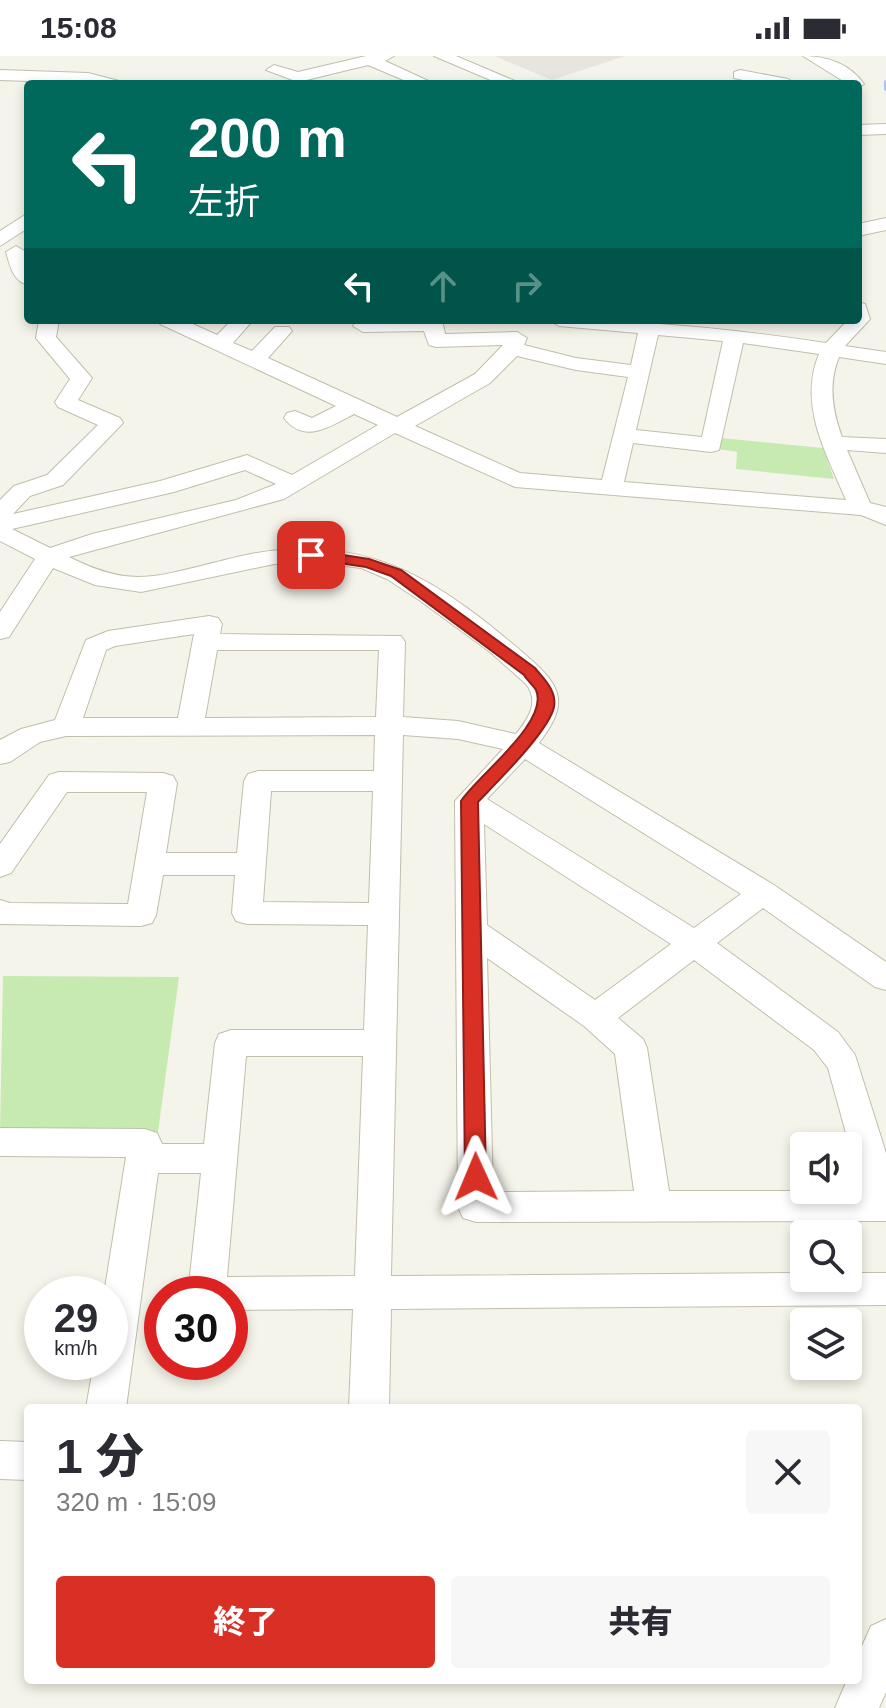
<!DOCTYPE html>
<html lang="ja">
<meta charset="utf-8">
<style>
:root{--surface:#fff;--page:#f7f7f7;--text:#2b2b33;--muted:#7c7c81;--accent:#d93025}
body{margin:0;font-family:Arial,"Noto Sans JP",sans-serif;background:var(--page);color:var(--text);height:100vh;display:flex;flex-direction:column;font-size:30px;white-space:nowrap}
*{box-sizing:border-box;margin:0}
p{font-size:26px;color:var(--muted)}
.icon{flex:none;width:44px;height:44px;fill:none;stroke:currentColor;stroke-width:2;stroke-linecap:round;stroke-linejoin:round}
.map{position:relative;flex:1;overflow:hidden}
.drawer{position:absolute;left:24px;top:1348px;width:838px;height:280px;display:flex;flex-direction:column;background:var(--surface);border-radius:8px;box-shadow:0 4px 12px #0003}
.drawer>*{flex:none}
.hud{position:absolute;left:24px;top:24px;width:838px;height:244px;border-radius:8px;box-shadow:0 4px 12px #0003;background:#00695c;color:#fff;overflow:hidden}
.buttons{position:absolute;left:790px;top:1076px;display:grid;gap:16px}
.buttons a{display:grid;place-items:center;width:72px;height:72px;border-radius:8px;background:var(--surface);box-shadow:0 4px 12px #0003;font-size:40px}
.speed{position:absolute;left:24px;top:1220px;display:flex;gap:16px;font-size:40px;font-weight:700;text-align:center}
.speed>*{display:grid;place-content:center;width:104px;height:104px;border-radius:50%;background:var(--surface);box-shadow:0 4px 12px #0003;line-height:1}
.speed small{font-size:20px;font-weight:400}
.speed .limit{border:12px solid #d22;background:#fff;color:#111}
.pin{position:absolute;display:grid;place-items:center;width:68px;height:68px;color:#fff;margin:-34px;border-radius:16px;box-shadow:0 4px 12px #0006}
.me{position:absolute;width:88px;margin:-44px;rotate:359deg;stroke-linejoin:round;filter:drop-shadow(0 0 6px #0008)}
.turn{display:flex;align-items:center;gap:28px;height:168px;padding:0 32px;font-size:36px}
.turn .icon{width:104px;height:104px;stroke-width:2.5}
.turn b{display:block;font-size:56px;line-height:68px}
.lanes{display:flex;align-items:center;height:76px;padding:0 32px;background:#0003;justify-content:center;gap:40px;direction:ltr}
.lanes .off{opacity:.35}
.round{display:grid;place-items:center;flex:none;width:84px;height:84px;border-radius:8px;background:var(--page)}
.head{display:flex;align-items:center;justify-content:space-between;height:136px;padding:0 32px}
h1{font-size:48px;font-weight:800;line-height:60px}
.cta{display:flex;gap:16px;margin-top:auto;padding:16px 32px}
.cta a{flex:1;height:92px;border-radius:8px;background:var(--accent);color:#fff;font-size:32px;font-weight:800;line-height:92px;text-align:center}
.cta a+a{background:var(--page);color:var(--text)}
.status{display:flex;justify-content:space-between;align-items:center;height:56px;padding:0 40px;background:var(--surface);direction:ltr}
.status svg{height:22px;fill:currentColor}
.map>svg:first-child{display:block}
</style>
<div class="status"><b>15:08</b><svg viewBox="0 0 49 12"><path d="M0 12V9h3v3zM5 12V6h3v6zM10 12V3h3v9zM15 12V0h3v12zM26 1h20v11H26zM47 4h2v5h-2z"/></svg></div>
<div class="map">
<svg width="886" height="1652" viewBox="0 0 886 1652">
<rect width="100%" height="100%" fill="#f5f4ea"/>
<path fill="#e8e5de" d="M494,0H625L552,24Z"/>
<g fill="#c7eab1">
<path d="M721,382L823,392L834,423L736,413L737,396L718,393Z"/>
<path d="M3,920L179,921L158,1076H0Z"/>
</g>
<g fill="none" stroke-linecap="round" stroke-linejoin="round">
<path stroke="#a5c6f3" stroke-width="4" d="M886,26V33"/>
<defs>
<g id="minor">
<path d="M366,0H394L385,5L435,28H413L368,9L298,26L266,14L274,9L298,16Z"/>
<path d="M434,0H456L522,28H500Z"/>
<path d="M803,0C827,0 850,8 864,28L858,32V28H848Z"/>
<path d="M0,14L88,17L119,25L121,28L0,24Z"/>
<path d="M740,14L788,23L796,28H762L734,22V16Z"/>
<path d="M886,68V78L858,79V69Z"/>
<path d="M28,157V172L0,190V175Z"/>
<path d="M886,162V174L858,180V168Z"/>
<path d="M16,190L26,196L28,229C13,225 10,210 6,196Z"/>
<path d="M858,246L865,248L870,263L845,290L886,296V308L839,301C828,327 832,354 842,381L886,383V397L847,394L870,447L886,451V469L861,459L515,431L395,377L284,443L69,501C91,512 114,521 138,521C170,521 218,504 251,498C370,476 442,527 528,601C564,632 568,649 539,687L774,829L886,906V934L875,931L763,852L717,887L838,976L855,999L886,1097V1165L476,1166L463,1162L458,1151L455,745L503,693L458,683L403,679L391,1220L804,1217V1222H848V1217H886V1249L391,1253L389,1352H349L353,1253L230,1254V1238H188L201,1117H158L126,1352H86L94,1306H110V1238H104L126,1101L0,1100V1072L145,1073L157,1077L162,1088H204L215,987L219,978L231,974H364L368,869L247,868L236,865L232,857L235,819H163L156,859L152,867L141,870L0,868V844L10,847L128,848L147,736H67L11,817L0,821V788L49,719L59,716L163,717L173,720L177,727L166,797H237L244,725L248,718L258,715H374L375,679L66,680L40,686L10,706L0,708V684L21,673L55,664L86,584L108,575L209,560L218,562L222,568L220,578L401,580L405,586L403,661L458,665L516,678C528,663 540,646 526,628L490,596L419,544L387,523L361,512L314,506L274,508L141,536L95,529L53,512L9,581L0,583V556L35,503L0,485V444L14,430L47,419L98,369L58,351L55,346L70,323L36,282L39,264H59L56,281L92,322L78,344L120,362L123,367L63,429L30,440L13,458L160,425L247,399L292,419L378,369L354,358C330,370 305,389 284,362L287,357L295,355L312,362L336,350L160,268L157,264H184L217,279L232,264H253L233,287L252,295L275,271H289L292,275L268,302L397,361L475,318L503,289L436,291L429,289L424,275L363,276L353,270L356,266L442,264L445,278L517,276L527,282L524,289L576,302L631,309L638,277L559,270L549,264C642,264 734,273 826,287L848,264H858ZM658,279L723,285L702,381L636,374ZM743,287L819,298C798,349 826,397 846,444L624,426L633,387L711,396L719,394ZM517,300L576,314L628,321L602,424L520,417L415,370L490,327ZM245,414L276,428L236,444L92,478L50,492L12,473L174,436ZM194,578L178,662H83L106,594L115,590ZM217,594H379L376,661L205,662ZM525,703L741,838L694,872L487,743ZM271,735H373L369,847L263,846ZM484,768L671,888L595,944L487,869ZM487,902L584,970L615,998L634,1135L493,1136ZM694,904L814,994L828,1012L862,1135H669L647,992L643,983L618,962ZM246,1000H363L355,1220L227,1221Z"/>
<path d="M0,1385L28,1386V1424L0,1423Z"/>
<path d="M886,1563V1636L879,1652H835L847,1624H858V1599L871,1570Z"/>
</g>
</defs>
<use href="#minor" stroke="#c1beac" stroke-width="2"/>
<use href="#minor" fill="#fff" fill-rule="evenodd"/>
</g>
<path fill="#d93025" stroke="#8d1f18" stroke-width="2" d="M311,494L369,503L401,514L535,612C544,623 557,635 554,651C549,675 496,727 478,746L486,1121L483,1127L476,1130L468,1127L465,1121L461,745C477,720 550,666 536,634C533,629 527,624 524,619L391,520L366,511L305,502L303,499Z"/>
</svg>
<div class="buttons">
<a><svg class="icon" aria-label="sound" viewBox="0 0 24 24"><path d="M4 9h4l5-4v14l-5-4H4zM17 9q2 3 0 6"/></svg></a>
<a><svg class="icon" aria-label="search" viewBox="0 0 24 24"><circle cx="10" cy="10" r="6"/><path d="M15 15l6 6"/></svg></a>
<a><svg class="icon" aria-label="layers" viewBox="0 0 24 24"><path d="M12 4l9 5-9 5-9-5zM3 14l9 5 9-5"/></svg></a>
</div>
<div class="speed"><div>29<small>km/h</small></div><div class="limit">30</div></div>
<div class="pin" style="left:311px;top:499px;background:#d93025"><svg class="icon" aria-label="arrive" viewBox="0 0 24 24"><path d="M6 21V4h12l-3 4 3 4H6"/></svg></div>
<svg class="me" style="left:476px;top:1121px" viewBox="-20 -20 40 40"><path d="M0-17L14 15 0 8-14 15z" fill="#d93025" stroke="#fff" stroke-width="4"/></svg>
<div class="hud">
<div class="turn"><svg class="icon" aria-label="left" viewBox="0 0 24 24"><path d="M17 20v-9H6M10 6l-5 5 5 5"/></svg><div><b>200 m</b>左折</div></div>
<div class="lanes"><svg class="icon" aria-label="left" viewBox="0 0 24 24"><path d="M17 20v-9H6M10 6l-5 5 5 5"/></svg><svg class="icon off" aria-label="ahead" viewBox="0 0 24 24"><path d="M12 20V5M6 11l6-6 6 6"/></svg><svg class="icon off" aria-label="right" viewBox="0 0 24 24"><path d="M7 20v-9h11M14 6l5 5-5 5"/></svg></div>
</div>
<section class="drawer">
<div class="head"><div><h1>1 分</h1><p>320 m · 15:09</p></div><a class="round"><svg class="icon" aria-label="close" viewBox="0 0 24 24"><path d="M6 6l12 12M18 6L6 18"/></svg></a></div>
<div class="cta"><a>終了</a><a>共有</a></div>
</section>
</div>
